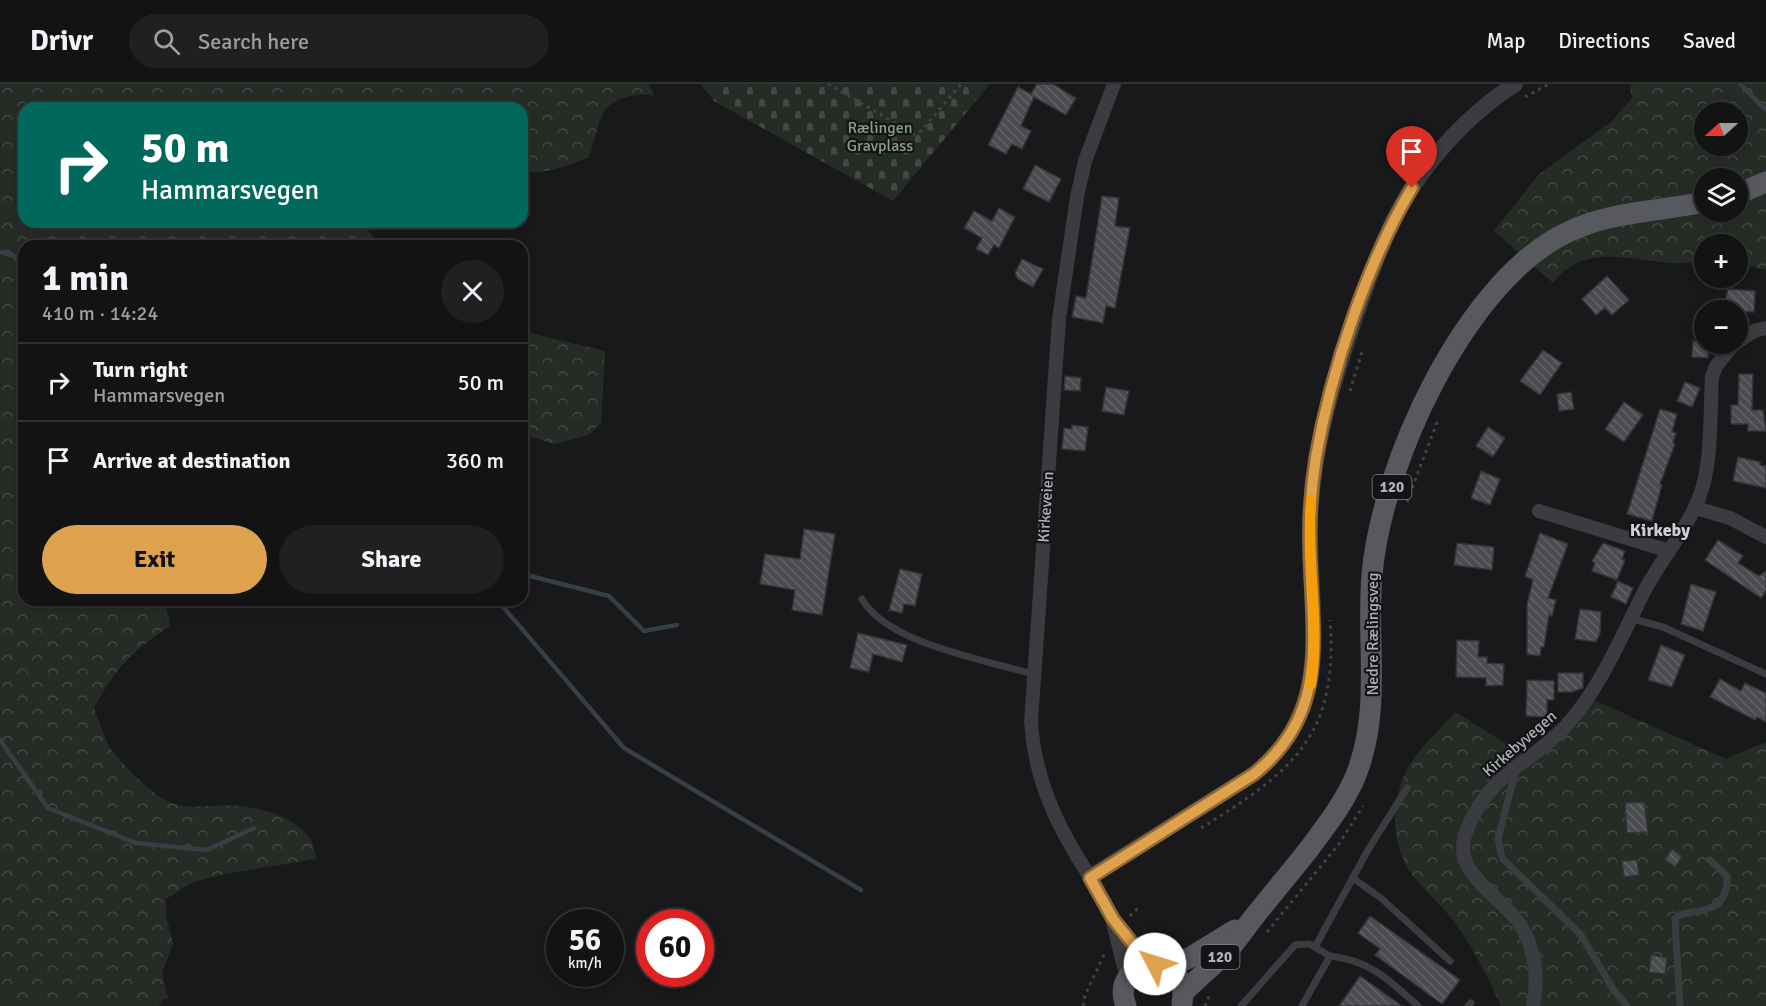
<!DOCTYPE html>
<meta charset="utf-8">
<style>
:root{--surface:#131314;--page:#202022;--text:#f1f3f6;--muted:#9d9ea0;--line:#323234;--accent:#dea14d}
body{margin:0;font-family:Signika,sans-serif;background:var(--page);color:var(--text);height:100vh;display:flex;flex-direction:column;font-size:22px;white-space:nowrap}
*{box-sizing:border-box;margin:0}
p{font-size:20px;color:var(--muted)}
.icon{flex:none;width:33px;height:33px;fill:none;stroke:currentColor;stroke-width:2;stroke-linecap:round;stroke-linejoin:round}
.map{position:relative;flex:1;overflow:hidden}
.side{position:absolute;left:18px;top:156px;width:510px;height:366px;display:flex;flex-direction:column;background:var(--surface);border-radius:18px;box-shadow:0 3px 9px #0003,0 0 0 2px var(--line)}
.side>*{flex:none}
.banner{position:absolute;left:18px;top:18px;width:510px;height:126px;border-radius:18px;box-shadow:0 3px 9px #0003,0 0 0 2px var(--line);background:#00695c;color:#fff;overflow:hidden}
.needle{width:39px;rotate:249deg}
.fabs{position:absolute;left:1694px;top:18px;display:grid;gap:12px}
.fabs a{display:grid;place-items:center;width:54px;height:54px;border-radius:50%;background:var(--surface);box-shadow:0 3px 9px #0003,0 0 0 2px var(--line);font-size:30px}
.speed{position:absolute;left:546px;top:825px;display:flex;gap:12px;font-size:30px;font-weight:700;text-align:center}
.speed>*{display:grid;place-content:center;width:78px;height:78px;border-radius:50%;background:var(--surface);box-shadow:0 3px 9px #0003,0 0 0 2px var(--line);line-height:1}
.speed small{font-size:15px;font-weight:400}
.speed .limit{border:9px solid #d22;background:#fff;color:#111}
.pin{position:absolute;display:grid;place-items:center;width:51px;height:51px;color:#fff;margin:-62px -26px;border-radius:50% 50% 50% 0;rotate:-45deg;box-shadow:0 0 6px #0007}
.pin .icon{rotate:45deg}
.me{position:absolute;width:66px;margin:-33px;rotate:310deg;stroke-linejoin:round;filter:drop-shadow(0 0 4px #0008)}
.turn{display:flex;align-items:center;gap:21px;height:126px;padding:0 24px;font-size:27px}
.turn .icon{width:78px;height:78px;stroke-width:2.5}
.turn b{display:block;font-size:42px;line-height:51px}
.round{display:grid;place-items:center;flex:none;width:63px;height:63px;border-radius:32px;background:var(--page)}
.summary{display:flex;align-items:center;justify-content:space-between;height:102px;padding:0 24px}
h1{font-size:36px;font-weight:700;line-height:45px}
.cta{display:flex;gap:12px;margin-top:auto;padding:12px 24px}
.cta a{flex:1;height:69px;border-radius:36px;background:var(--accent);color:#111;font-size:24px;font-weight:700;line-height:69px;text-align:center}
.cta a+a{background:var(--page);color:var(--text)}
ul{padding:0;list-style:none}
li{display:flex;align-items:center;gap:18px;height:78px;padding:0 24px;border-top:2px solid var(--line)}
li div{flex:1}
li b{display:block;font-size:22px}
li em{font-style:normal}
header{display:flex;align-items:center;gap:36px;box-sizing:border-box;height:84px;padding:0 30px;background:var(--surface);border-bottom:2px solid var(--line)}
header strong{font-size:28px}
nav{display:flex;gap:33px;margin-inline-start:auto;font-size:21px}
.search{width:420px;height:54px;background:var(--page);display:flex;align-items:center;gap:15px;box-sizing:border-box;padding:0 21px;border-radius:33px;color:var(--muted);font-size:22px}
.map>svg:first-child{display:block}
</style>
<header>
<strong>Drivr</strong>
<div class="search"><svg class="icon" aria-label="search" viewBox="0 0 24 24"><circle cx="10" cy="10" r="6"/><path d="M15 15l6 6"/></svg>Search here</div>
<nav><a>Map</a><a>Directions</a><a>Saved</a></nav>
</header>
<div class="map">
<svg width="1766" height="922" viewBox="0 0 1766 922">
<defs>
<pattern id="forest-crowns" width="20" height="18" patternUnits="userSpaceOnUse" patternTransform="scale(1.5)"><rect width="20" height="18" fill="#252c26"/><path d="M2 6a3 3 0 1 1 6 0M12 15a3 3 0 1 1 6 0" fill="none" stroke="#424843"/></pattern>
<pattern id="cemetery-stones" width="16" height="16" patternUnits="userSpaceOnUse" patternTransform="scale(1.5)"><rect width="16" height="16" fill="#252c26"/><path d="M2 7V4a2 2 0 0 1 4 0v3zM10 15v-3a2 2 0 0 1 4 0v3z" fill="#424843"/></pattern>
<pattern id="building-back-hatch" width="6" height="6" patternUnits="userSpaceOnUse" patternTransform="scale(1.5)"><rect width="6" height="6" fill="#4b4c50"/><path d="M-1 5l2 2M0 0l6 6M5-1l2 2" fill="none" stroke="#626367"/></pattern>
</defs>
<rect width="100%" height="100%" fill="#19191b"/>
<g fill="url(#forest-crowns)" fill-rule="evenodd">
<path d="M0,0H649L654,12C639,8 611,14 603,29C596,43 595,60 588,74C568,81 544,92 522,87V24H24V138H371L365,143L374,154L387,162H24V516H165L170,542C132,567 116,584 94,624C99,636 103,652 110,663C121,680 149,707 167,717C188,728 217,719 240,722C270,725 315,739 316,775L225,790L191,799L166,815V832L173,859L162,889L168,914L162,916L159,922H0Z"/>
<path d="M1630,0H1766V186L1737,179V160H1704V177C1693,178 1682,180 1671,179C1629,176 1583,159 1553,199L1494,147L1539,90L1611,38L1632,14ZM1704,28H1737V62H1704ZM1704,94H1737V128H1704Z"/>
<path d="M522,247L605,267L601,339L588,351L555,360L522,350Z"/>
<path d="M1591,615L1726,675L1766,658V922H1501C1488,892 1471,860 1451,834C1440,820 1425,808 1414,793C1389,761 1390,715 1410,680C1421,662 1441,645 1455,628L1523,670L1541,666Z"/>
</g>
<path fill="url(#cemetery-stones)" d="M701,0H990L893,117L714,17Z"/>
<g fill="none" stroke-linecap="round" stroke-linejoin="round">
<g stroke="#353f44" stroke-width="4.5">
<path d="M1740,0L1766,26"/>
<path d="M0,168L14,172L24,184"/>
<path d="M522,490L609,512L644,547L677,541"/>
<path d="M493,516L504,524L624,664L861,806"/>
<path d="M0,656L48,724L136,759L207,766L254,744"/>
</g>
</g>
<g fill="url(#building-back-hatch)" stroke="#333437" stroke-width="1.5">
<path d="M1037,0H1053L1076,14L1066,31L1034,13L1021,42L1031,47L1022,65L1012,60L1006,70L988,61L1018,3L1031,10Z"/>
<path d="M1035,81L1061,95L1049,118L1023,105Z"/>
<path d="M1102,112L1119,114L1115,142L1130,144L1115,224L1106,222L1103,239L1072,233L1076,212L1086,214Z"/>
<path d="M999,124L1015,133L999,164L994,161L988,171L976,165L982,154L964,144L974,127L992,137Z"/>
<path d="M1022,175L1043,185L1033,203L1018,195L1015,189Z"/>
<path d="M1607,192L1629,216L1612,231L1605,224L1596,231L1582,215Z"/>
<path d="M1728,205L1755,207L1754,228L1723,226Z"/>
<path d="M1693,257L1708,260V274L1692,273Z"/>
<path d="M1543,266L1562,279L1540,311L1520,297Z"/>
<path d="M1739,290H1753L1752,326H1763L1766,347H1748V340H1731V321H1738Z"/>
<path d="M1065,292L1081,294L1080,307L1064,306Z"/>
<path d="M1685,298L1700,304L1692,323L1677,317Z"/>
<path d="M1106,303L1129,307L1124,331L1102,327Z"/>
<path d="M1571,308L1574,325L1559,327L1557,310Z"/>
<path d="M1624,318L1643,331L1624,358L1605,345Z"/>
<path d="M1660,325L1677,330L1672,348L1676,349L1673,359L1675,360L1660,400L1662,401L1652,437L1627,430Z"/>
<path d="M1072,341L1088,343L1085,367L1062,365L1064,344L1072,345Z"/>
<path d="M1488,343L1505,354L1493,373L1476,362Z"/>
<path d="M1738,373L1760,378V381L1766,382V404L1733,397Z"/>
<path d="M1481,387L1500,395L1490,421L1471,414Z"/>
<path d="M804,445L835,450L822,531L792,526L795,506L760,500L765,470L800,475Z"/>
<path d="M1540,449L1568,460L1548,514L1556,516L1552,532L1549,531L1544,563H1541L1540,572L1527,570V520L1533,496L1525,492Z"/>
<path d="M1718,456L1743,472L1738,479L1759,492L1766,487V507L1761,514L1705,476Z"/>
<path d="M1457,459L1494,463L1492,486L1454,481Z"/>
<path d="M1603,459L1625,467L1622,475L1625,476L1617,496L1592,487L1595,479L1592,477Z"/>
<path d="M900,485L922,490L915,522L904,520L902,529L889,526Z"/>
<path d="M1618,497L1633,504L1626,520L1611,513Z"/>
<path d="M1691,500L1716,508L1703,547L1681,540Z"/>
<path d="M1580,525L1601,528L1600,549L1596,558L1575,555Z"/>
<path d="M858,549L907,561L902,578L873,570L869,588L850,584Z"/>
<path d="M1457,556L1479,557L1478,573H1487V579L1504,580L1503,601L1486,602V594L1456,593Z"/>
<path d="M1661,561L1685,571L1672,603L1648,596Z"/>
<path d="M1558,589H1583V604L1572,608H1558Z"/>
<path d="M1720,595L1741,607L1745,599L1766,609V638L1757,633L1755,636L1710,613Z"/>
<path d="M1527,596L1554,597V616H1547V633L1526,632Z"/>
<path d="M1644,718L1648,748L1627,749L1625,719Z"/>
<path d="M1672,765L1682,773L1675,783L1665,775Z"/>
<path d="M1637,776L1639,791L1624,793L1622,777Z"/>
<path d="M1370,832L1460,896L1442,920L1375,871L1380,865L1358,849Z"/>
<path d="M1651,871L1667,874L1665,890L1649,888Z"/>
<path d="M1360,892L1402,922H1339Z"/>
</g>
<g fill="none" stroke-linecap="round" stroke-linejoin="round">
<g stroke="#414346" stroke-width="3" stroke-dasharray="3 4.5" stroke-linecap="butt">
<path d="M828,0L914,50L921,47L961,0"/>
<path d="M1525,13L1549,0"/>
<path d="M1709,136L1740,128"/>
<path d="M1350,307L1363,265"/>
<path d="M1407,418L1437,338"/>
<path d="M1201,744C1292,688 1339,652 1330,536"/>
<path d="M1130,832L1139,823"/>
<path d="M1267,848L1339,760L1363,722"/>
<path d="M1083,922L1085,911L1105,869"/>
<path d="M1205,922L1210,910"/>
</g>
<g stroke="#3a3c3f" stroke-width="7">
<path d="M862,515C888,560 983,575 1032,590"/>
<path d="M1633,535L1663,543L1766,590"/>
<path d="M1516,686L1498,754L1502,774L1581,851L1613,905L1627,922"/>
<path d="M1353,794L1382,815L1450,877"/>
<path d="M1315,863L1368,766L1407,704"/>
<path d="M1241,922L1295,861L1309,860L1330,872"/>
<path d="M1302,922L1330,872C1371,877 1388,895 1418,922"/>
<path d="M1468,922L1471,919"/>
<path d="M1680,922L1675,835C1683,821 1729,839 1727,792L1710,776"/>
</g>
<g stroke="#3a3c3f" stroke-width="14">
<path d="M1737,258L1754,247L1766,244"/>
<path d="M1696,424L1730,434L1766,453"/>
<path d="M1539,427L1669,467"/>
<path d="M1090,793C1058,744 1035,698 1031,638L1059,235L1077,113L1085,77L1114,0"/>
<path d="M1533,922C1539,894 1535,863 1519,839C1500,811 1450,788 1466,748C1488,690 1526,683 1564,644C1602,603 1621,552 1646,504C1667,465 1699,433 1706,388C1712,357 1710,324 1712,293L1716,282L1734,260"/>
</g>
<g stroke="#3a3c3f" stroke-width="16">
<path d="M1116,839L1149,880"/>
<path d="M1128,894L1113,835L1090,793L1254,690C1344,618 1303,518 1311,419C1316,350 1338,282 1361,217C1375,178 1390,137 1413,102C1440,62 1475,26 1515,0"/>
</g>
<g stroke="#57595e" stroke-width="21">
<path d="M1737,110L1766,98"/>
<path d="M1168,884L1191,873L1235,846"/>
<path d="M1183,909C1198,894 1214,881 1228,866C1238,856 1245,844 1254,833C1272,810 1291,788 1309,765C1326,742 1345,718 1356,691C1382,625 1366,559 1372,491C1381,382 1465,196 1568,148C1612,127 1658,128 1704,118"/>
<path d="M1126,922C1107,872 1193,865 1182,919"/>
</g>
</g>
<g fill="none" stroke-linecap="round" stroke-linejoin="round">
<defs>
<path id="route" d="M1155,880H1149L1113,835L1090,794L1254,690C1330,629 1312,554 1310,468C1309,436 1311,404 1316,373C1331,287 1367,179 1412,104"/>
</defs>
<use href="#route" stroke="#906932" stroke-width="15"/>
<use href="#route" stroke="#dea14d" stroke-width="10"/>
<path stroke="#f59e0b" stroke-width="10" d="M1311,601C1321,540 1306,477 1311,416"/>
</g>
<g text-anchor="middle" stroke-width="4.5" stroke-linejoin="round" paint-order="stroke">
<g fill="#141416" stroke="#7f8388" stroke-width="1.5">
<rect x="1372.5" y="391" width="39" height="24" rx="4.5"/>
<rect x="1200.5" y="861" width="39" height="24" rx="4.5"/>
</g>
<g font-size="15" font-weight="bold" fill="#adb2b9">
<text x="1392" y="408">120</text>
<text x="1220" y="878">120</text>
</g>
<g font-size="16" fill="#87a286" stroke="#141416">
<text x="880" y="49">Rælingen<tspan x="880" dy="18">Gravplass</tspan></text>
</g>
<g font-size="16" fill="#adb2b9" stroke="#141416">
<text transform="translate(1045 423) rotate(-86)" y="6">Kirkeveien</text>
<text transform="translate(1372 550) rotate(-90)" y="6">Nedre Rælingsveg</text>
<text transform="translate(1519 659) rotate(-41)" y="6">Kirkebyvegen</text>
</g>
<g font-size="18" font-weight="bold" fill="#cdd0d5" stroke="#141416">
<text x="1660" y="452">Kirkeby</text>
</g>
</g>
</svg>
<div class="fabs">
<a><svg class="needle" viewBox="-14 -14 28 28"><path d="M0-13l5 13h-10z" fill="#e53935"/><path d="M0 13l5-13h-10z" fill="#9d9ea0"/></svg></a>
<a><svg class="icon" aria-label="layers" viewBox="0 0 24 24"><path d="M12 4l9 5-9 5-9-5zM3 14l9 5 9-5"/></svg></a>
<a>+</a>
<a>−</a>
</div>
<div class="speed"><div>56<small>km/h</small></div><div class="limit">60</div></div>
<div class="pin" style="left:1412px;top:104px;background:#d93025"><svg class="icon" aria-label="arrive" viewBox="0 0 24 24"><path d="M6 21V4h12l-3 4 3 4H6"/></svg></div>
<svg class="me" style="left:1155px;top:880px" viewBox="-20 -20 40 40"><circle r="19" fill="#fff"/><path d="M0-13L10 11 0 6-10 11z" fill="#dea14d"/></svg>
<div class="banner">
<div class="turn"><svg class="icon" aria-label="right" viewBox="0 0 24 24"><path d="M7 20v-9h11M14 6l5 5-5 5"/></svg><div><b>50 m</b>Hammarsvegen</div></div>
</div>
<section class="side">
<div class="summary"><div><h1>1 min</h1><p>410 m · 14:24</p></div><a class="round"><svg class="icon" aria-label="close" viewBox="0 0 24 24"><path d="M6 6l12 12M18 6L6 18"/></svg></a></div>
<ul>
<li><svg class="icon" aria-label="right" viewBox="0 0 24 24"><path d="M7 20v-9h11M14 6l5 5-5 5"/></svg><div><b>Turn right</b><p>Hammarsvegen</p></div><em>50 m</em></li>
<li><svg class="icon" aria-label="arrive" viewBox="0 0 24 24"><path d="M6 21V4h12l-3 4 3 4H6"/></svg><div><b>Arrive at destination</b></div><em>360 m</em></li>
</ul>
<div class="cta"><a>Exit</a><a>Share</a></div>
</section>
</div>
